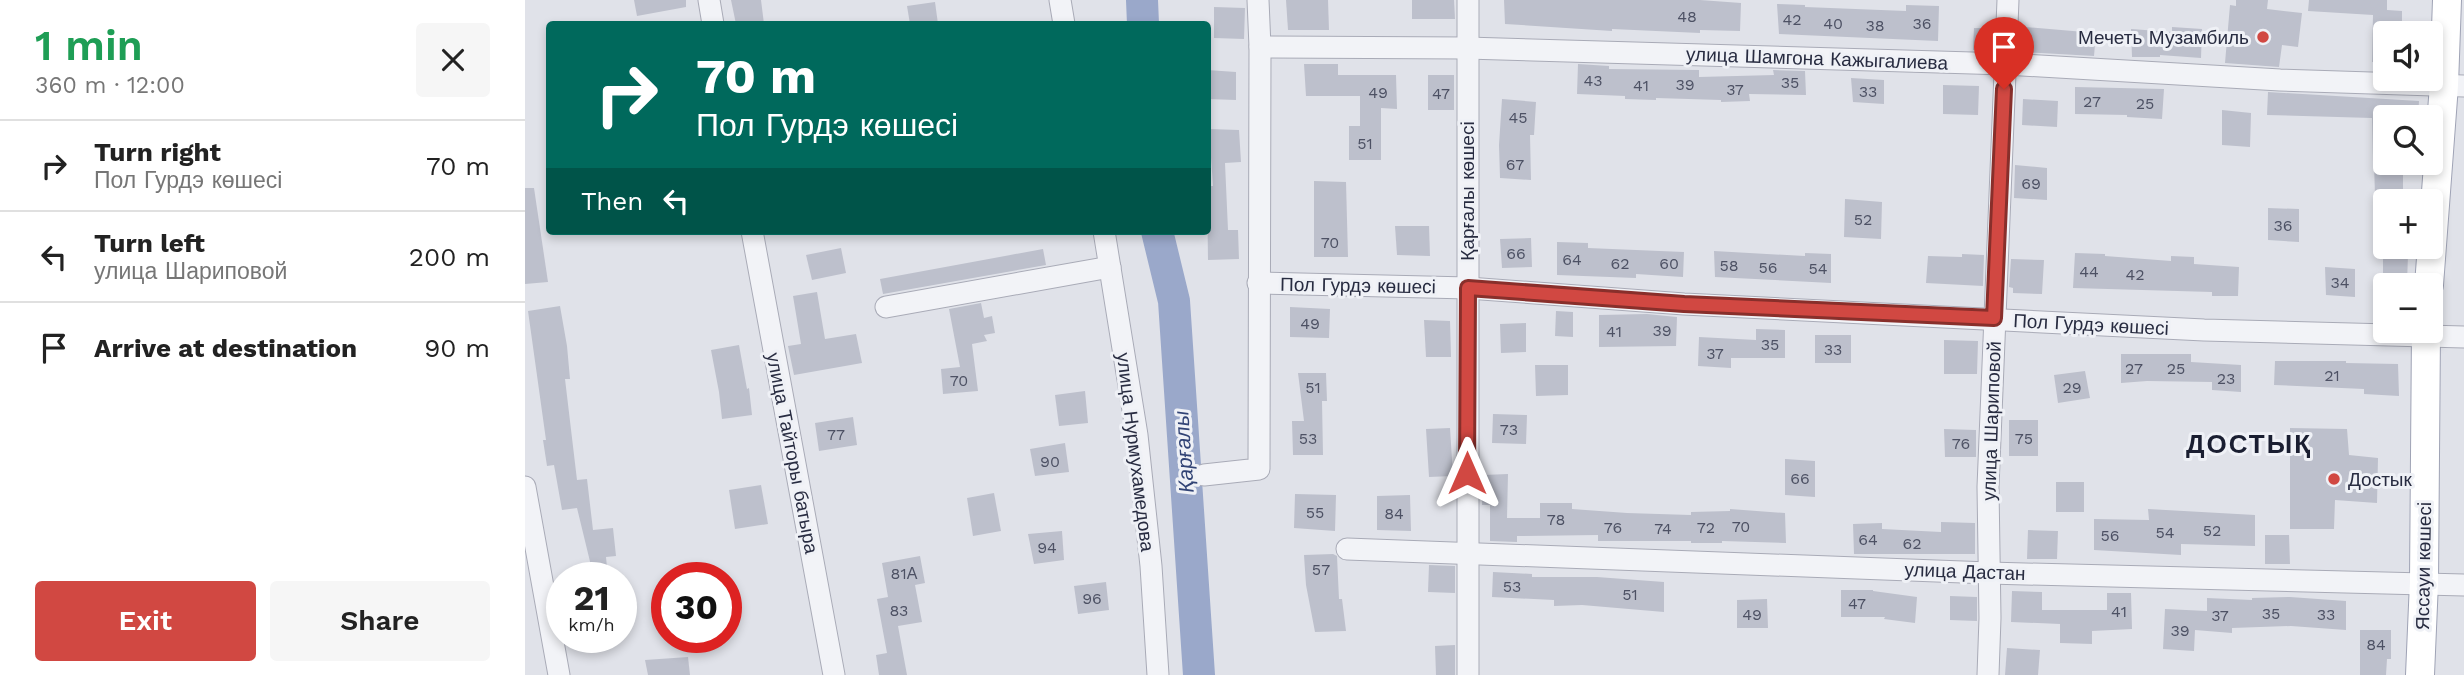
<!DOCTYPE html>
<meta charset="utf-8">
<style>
:root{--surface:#fff;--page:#f6f6f6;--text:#222;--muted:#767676;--line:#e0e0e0;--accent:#d14842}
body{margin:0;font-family:"Work Sans",sans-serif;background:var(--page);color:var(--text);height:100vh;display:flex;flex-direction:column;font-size:26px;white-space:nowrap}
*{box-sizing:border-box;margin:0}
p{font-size:23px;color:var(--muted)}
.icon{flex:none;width:38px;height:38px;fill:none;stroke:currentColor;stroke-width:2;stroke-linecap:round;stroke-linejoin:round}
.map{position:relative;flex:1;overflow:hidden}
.drawer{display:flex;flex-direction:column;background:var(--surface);width:525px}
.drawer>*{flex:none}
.top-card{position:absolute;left:21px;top:21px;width:665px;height:214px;border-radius:7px;box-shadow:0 4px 10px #0003;background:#00695c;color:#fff;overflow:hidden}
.controls{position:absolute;left:1848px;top:21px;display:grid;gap:14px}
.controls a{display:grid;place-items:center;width:70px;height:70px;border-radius:7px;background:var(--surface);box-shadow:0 4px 10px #0003;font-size:35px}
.speed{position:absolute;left:21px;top:562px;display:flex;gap:14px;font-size:35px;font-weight:700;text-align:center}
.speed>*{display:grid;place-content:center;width:91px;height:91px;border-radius:50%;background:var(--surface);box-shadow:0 4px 10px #0003;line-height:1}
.speed small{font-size:18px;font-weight:400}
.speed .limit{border:10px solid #d22;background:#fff;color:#111}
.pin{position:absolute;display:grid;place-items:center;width:60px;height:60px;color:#fff;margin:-72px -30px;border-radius:50% 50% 50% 0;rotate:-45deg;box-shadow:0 0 7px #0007}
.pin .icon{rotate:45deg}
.me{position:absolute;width:77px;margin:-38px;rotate:0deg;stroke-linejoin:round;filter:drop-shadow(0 0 5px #0008)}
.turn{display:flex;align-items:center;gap:24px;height:147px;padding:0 35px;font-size:32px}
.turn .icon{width:91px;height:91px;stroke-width:2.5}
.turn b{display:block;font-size:49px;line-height:60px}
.then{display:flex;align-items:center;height:66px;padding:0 35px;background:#0003;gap:14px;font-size:26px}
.round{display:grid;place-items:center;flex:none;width:74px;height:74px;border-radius:7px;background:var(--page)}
.summary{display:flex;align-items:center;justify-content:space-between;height:119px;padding:0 35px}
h1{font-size:42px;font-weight:600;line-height:52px;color:#1e9e55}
.button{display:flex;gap:14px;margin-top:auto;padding:14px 35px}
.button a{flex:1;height:80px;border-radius:7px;background:var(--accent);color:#fff;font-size:28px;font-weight:600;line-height:80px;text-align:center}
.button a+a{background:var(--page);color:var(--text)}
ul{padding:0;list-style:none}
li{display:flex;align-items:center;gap:21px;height:91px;padding:0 35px;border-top:2px solid var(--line)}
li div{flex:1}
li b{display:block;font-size:26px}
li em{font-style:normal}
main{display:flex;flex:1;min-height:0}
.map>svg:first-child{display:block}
</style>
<main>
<section class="drawer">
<div class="summary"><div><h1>1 min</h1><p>360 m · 12:00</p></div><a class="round"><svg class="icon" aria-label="close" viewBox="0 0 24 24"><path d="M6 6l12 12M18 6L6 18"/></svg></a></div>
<ul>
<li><svg class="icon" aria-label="right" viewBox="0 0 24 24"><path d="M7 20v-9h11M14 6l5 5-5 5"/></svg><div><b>Turn right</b><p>Пол Гурдэ көшесі</p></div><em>70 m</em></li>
<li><svg class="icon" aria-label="left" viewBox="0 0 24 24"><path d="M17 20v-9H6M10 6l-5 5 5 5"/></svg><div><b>Turn left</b><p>улица Шариповой</p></div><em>200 m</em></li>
<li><svg class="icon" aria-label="arrive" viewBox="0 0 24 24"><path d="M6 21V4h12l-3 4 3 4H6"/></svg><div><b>Arrive at destination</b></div><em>90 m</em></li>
</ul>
<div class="button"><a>Exit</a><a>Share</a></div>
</section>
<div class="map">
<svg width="1939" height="675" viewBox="0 0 1939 675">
<rect width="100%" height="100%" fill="#e0e2e9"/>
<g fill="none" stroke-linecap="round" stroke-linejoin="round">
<g stroke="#9aa8ca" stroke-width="32">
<path d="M617,0L618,24"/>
<path d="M632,231L649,301L674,675"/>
</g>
</g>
<g fill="#bdc0cc">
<path d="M109,0H161V7L112,16Z"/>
<path d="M206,0H236L239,24H211Z"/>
<path d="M761,0H803L804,30H763Z"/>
<path d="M887,0H929L930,19H887Z"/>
<path d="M979,0H1175L1216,3L1215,31L1175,30V33L1087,29V31L980,24Z"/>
<path d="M1711,0H1743L1742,9L1777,13L1773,47L1757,45L1754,67L1700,63L1705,5L1711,6Z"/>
<path d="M1784,0H1862V10L1877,11V26H1864V33H1860V63L1847,62L1848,15L1783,11Z"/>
<path d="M410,2L413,24H385L382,6Z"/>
<path d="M1252,4L1280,5V7L1381,11V5L1414,6L1413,41L1254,34Z"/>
<path d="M689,7L720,8L719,39L689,38Z"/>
<path d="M1500,27L1571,33L1569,56L1498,52Z"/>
<path d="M1647,27L1677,29L1676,58L1635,55V57H1607L1606,29L1647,32Z"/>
<path d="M1449,28H1469L1468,50H1448Z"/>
<path d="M779,64H813V75H871L872,109L856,108V160H824V126H835V96H781Z"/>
<path d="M1053,64L1084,66V69L1174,70V77L1249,75L1248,70L1280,71L1281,95L1224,94L1225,101L1196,102V100L1131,98V100L1100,99V96L1052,94Z"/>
<path d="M682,70L711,72V100L682,99Z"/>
<rect x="903" y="75" width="26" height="35"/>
<path d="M1326,78L1359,80V104L1328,102Z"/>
<path d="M1418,85L1454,86L1453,115L1418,114Z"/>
<path d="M1550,87L1639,89L1637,119L1602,117V115L1550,114Z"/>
<path d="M1743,92L1894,101L1893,117H1860V162H1848L1847,118L1742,115Z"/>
<path d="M977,99L1011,102L1009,135H1005L1006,180L975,178L974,145Z"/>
<path d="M1498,99L1533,101L1532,127L1497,125Z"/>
<path d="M1697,110L1726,113L1725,147L1697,145Z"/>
<path d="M684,129L714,130L716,162L700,163L703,230H713L714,259L683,260L682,186H688Z"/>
<path d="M1849,163H1878V195L1850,196Z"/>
<path d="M1490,165L1522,168V200L1489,198Z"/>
<path d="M789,181L821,182L823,257H789Z"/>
<path d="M0,188H9L23,282L0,284Z"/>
<path d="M1320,199L1357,202L1356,239L1319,237Z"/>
<path d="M1743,208L1774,209V242L1743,240Z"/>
<path d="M870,226H904L905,256L872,255Z"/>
<path d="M1006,238L1007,267L977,268L975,239Z"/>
<path d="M1032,242L1063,243V248L1159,252L1158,277L1111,274V278L1032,275Z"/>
<path d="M316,248L321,273L287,280L281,255Z"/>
<path d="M518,249L521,265L358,294L355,279Z"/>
<path d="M1189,251L1280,256V253L1306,254V283L1190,277Z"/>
<path d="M1550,253L1580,254V256L1646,261V256L1669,257V264L1714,267L1713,296H1687V292L1548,288Z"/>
<path d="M1437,254L1459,255L1458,286L1401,283L1403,256L1437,257Z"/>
<path d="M1858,255H1883L1882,283H1858Z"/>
<path d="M1486,259L1519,260L1517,294L1488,293V288L1484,287Z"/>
<path d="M1800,267L1830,269V297L1801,295Z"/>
<path d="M292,292L300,339L331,334L337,363L269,375L263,346L276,344L268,296Z"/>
<path d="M456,303L459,318L467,316L470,333L459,335L462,341L447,344L453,391L418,394L416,369L435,367L424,309Z"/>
<path d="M35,306L42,346L45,379H40L52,480L62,479L68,530L88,528L91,556L81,557L83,578H69L52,508L37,510L29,465L22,466L18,440H21L3,311Z"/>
<path d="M765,307L805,309L804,338L765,337Z"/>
<path d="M1031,311L1048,312V337L1030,336Z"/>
<path d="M1122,314L1152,317L1151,346L1074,347V315Z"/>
<path d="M899,320L925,321L926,357H901Z"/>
<path d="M1001,323V352L976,353L975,324Z"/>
<path d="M1231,329L1260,330V358H1206V368L1173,366L1174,337L1231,340Z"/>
<rect x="1290" y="335" width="36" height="28"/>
<path d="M1419,340L1453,341L1452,374H1419Z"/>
<path d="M214,345L222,389L224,388L227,415L197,419L194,392L186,350Z"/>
<path d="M1596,354H1666V362L1716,365V392L1687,390V382L1622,381L1596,383Z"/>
<path d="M1750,361H1821V363L1873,364L1874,396L1839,394V389L1749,385Z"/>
<path d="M1010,365H1043V395L1011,396Z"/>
<path d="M1560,371L1565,398L1533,403L1529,375Z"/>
<path d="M773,373H801L802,401H797L798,455H768L767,421H779Z"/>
<path d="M560,391L563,423L534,426L530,395Z"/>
<path d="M968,414L1002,415L1001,444L967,443Z"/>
<path d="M328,417L332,445L294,451L290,423Z"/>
<rect x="1484" y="420" width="29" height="36"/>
<path d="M925,428L928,476L904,477L901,429Z"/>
<path d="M1765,428L1822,429L1824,455L1853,458L1852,503L1810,500L1809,529H1765Z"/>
<path d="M1419,429L1451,430V457H1420Z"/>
<path d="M540,443L544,472L510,476L505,449Z"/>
<path d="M1260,459L1290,461V497L1260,495Z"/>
<path d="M983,474L982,518H1015V503H1047V509L1102,513L1166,515V512L1205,511V509L1260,513L1261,543L1197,541V543H1166V541H1073V535L992,536V542L965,541V505H957L958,475Z"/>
<rect x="1531" y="482" width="28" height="30"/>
<path d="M236,485L243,524L210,529L204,490Z"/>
<path d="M469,493L476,531L448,536L442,498Z"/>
<path d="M770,494L811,495L810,531L769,528Z"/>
<path d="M885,495L886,531L852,530V496Z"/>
<path d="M1623,509L1730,515V546L1656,544V555L1569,550V519L1624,520Z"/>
<path d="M1416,522L1450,523V554H1329L1328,524L1357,523V529L1416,532Z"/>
<path d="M1503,530L1533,531L1532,559H1502Z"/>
<path d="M537,531L539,560L509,564L503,534Z"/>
<path d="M1740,535H1764L1765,564H1740Z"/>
<path d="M808,554L812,556L814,599H817L821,631L790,632L781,585L779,555Z"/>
<path d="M395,556L400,583L390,585L397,622L373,626L382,675H354L351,655L362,653L352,599L363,597L357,563Z"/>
<path d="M904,565L930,566V593L903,592Z"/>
<path d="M968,572L1007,574V577H1072L1139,582V612L1057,605L1029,606V600L967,597Z"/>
<path d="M581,582L584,610L553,614L549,586Z"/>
<path d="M1316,590H1348V591L1392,597L1390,623L1359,619L1360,617H1316Z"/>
<path d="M1487,591L1517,592V610H1582V593H1606L1607,629L1567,631V644L1535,643V624L1486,622Z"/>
<path d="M1425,596L1452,597V621L1425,620Z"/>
<path d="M1765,597L1821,601V630L1766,626L1707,628V633L1670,630L1669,651L1638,649L1640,609L1682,611V598L1727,600V598Z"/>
<path d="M1242,599L1243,628H1212V600Z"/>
<path d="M1835,630H1866V659H1862L1861,675H1835Z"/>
<path d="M930,645V675H911L910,646Z"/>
<path d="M1482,648L1515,650L1513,675H1480Z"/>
<path d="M163,657L165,675H123L120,660Z"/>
</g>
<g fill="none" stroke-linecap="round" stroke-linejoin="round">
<defs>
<g id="minor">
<path d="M184,0L188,24"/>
<path d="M535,0L539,24"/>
<path d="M943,0V675"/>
<path d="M735,47L942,48L1481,64L1755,80L1939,86"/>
<path d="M227,231L309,675"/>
<path d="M579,231L612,435L626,566L633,675"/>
<path d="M733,283L943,288L1159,304L1679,330L1939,337"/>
<path d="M361,307L585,267"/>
<path d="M679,475L734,469L735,47L733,0"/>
<path d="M0,487L34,675"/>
<path d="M822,549L1464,573L1939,585"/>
<path d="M1463,675L1465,618L1463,487L1483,0"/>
</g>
<g id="major">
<path d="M1904,285L1919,85L1922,0"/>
<path d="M1895,675L1899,582L1901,331"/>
</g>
</defs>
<use href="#minor" stroke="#a9abb7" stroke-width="23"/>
<use href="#major" stroke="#9fa3b5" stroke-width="30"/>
<use href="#minor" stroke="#f2f3f7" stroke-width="21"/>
<use href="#major" stroke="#fff" stroke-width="28"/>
</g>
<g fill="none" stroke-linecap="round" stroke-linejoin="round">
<defs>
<path id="route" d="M942,473L943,288L1159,304L1469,318L1479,89"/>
</defs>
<use href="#route" stroke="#882f2b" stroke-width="18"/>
<use href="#route" stroke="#d14842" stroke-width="12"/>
</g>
<g fill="#d14842" stroke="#eff1f6" stroke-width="2.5">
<circle cx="1738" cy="37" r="7"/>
<circle cx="1809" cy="479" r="7"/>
</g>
<g text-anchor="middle" stroke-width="6" stroke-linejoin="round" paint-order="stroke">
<g font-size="16" fill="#4d5164">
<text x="1162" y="22">48</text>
<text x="1267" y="25">42</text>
<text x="1308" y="29">40</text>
<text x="1397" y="29">36</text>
<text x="1350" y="31">38</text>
<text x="1068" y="86">43</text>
<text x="1265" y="88">35</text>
<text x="1160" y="90">39</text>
<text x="1116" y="91">41</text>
<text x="1210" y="95">37</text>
<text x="1343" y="97">33</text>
<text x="853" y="98">49</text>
<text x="916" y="99">47</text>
<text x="1567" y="107">27</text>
<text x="1620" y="109">25</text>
<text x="993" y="123">45</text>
<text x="840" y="149">51</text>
<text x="990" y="170">67</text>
<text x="1506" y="189">69</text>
<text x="1338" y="225">52</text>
<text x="1758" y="231">36</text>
<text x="805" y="248">70</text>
<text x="991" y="259">66</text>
<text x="1047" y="265">64</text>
<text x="1095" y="269">62</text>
<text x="1144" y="269">60</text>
<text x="1204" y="271">58</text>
<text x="1243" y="273">56</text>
<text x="1293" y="274">54</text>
<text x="1564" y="277">44</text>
<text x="1610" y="280">42</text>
<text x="1815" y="288">34</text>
<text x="785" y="329">49</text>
<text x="1137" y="336">39</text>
<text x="1089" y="337">41</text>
<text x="1245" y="350">35</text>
<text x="1308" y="355">33</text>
<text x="1190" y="359">37</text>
<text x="1609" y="374">27</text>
<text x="1651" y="374">25</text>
<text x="1807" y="381">21</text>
<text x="1701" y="384">23</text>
<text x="434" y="386">70</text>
<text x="788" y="393">51</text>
<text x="1547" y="393">29</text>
<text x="984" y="435">73</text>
<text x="311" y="440">77</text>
<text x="783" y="444">53</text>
<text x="1499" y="444">75</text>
<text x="1436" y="449">76</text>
<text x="525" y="467">90</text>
<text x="1275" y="484">66</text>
<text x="790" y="518">55</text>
<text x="869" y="519">84</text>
<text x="1031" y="525">78</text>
<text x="1216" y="532">70</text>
<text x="1088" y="533">76</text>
<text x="1181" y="533">72</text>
<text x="1138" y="534">74</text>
<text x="1687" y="536">52</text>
<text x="1640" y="538">54</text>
<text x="1585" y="541">56</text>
<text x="1343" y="545">64</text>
<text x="1387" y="549">62</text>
<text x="522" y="553">94</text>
<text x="796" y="575">57</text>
<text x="379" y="579">81А</text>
<text x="987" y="592">53</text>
<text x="1105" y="600">51</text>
<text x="567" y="604">96</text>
<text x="1332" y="609">47</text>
<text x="374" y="616">83</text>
<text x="1594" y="617">41</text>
<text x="1746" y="619">35</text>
<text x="1227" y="620">49</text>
<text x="1801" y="620">33</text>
<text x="1695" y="621">37</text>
<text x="1655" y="636">39</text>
<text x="1851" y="650">84</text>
</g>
<g font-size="19" fill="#282c41" stroke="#eff1f6" text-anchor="end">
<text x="1724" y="44">Мечеть Музамбиль</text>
<text x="1823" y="486" text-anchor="start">Достык</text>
</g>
<g font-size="19" fill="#282c41" stroke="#eff1f6">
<text transform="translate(1292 58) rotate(2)" y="7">улица Шамгона Кажыгалиева</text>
<text transform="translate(942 191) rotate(-90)" y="7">Қарғалы көшесі</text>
<text transform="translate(833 285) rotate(1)" y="7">Пол Гурдэ көшесі</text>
<text transform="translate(1566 324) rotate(3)" y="7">Пол Гурдэ көшесі</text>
<text transform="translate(1466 421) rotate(-88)" y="7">улица Шариповой</text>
<text transform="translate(611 452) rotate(83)" y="7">улица Нурмухамедова</text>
<text transform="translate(268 453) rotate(79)" y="7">улица Тайторы батыра</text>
<text transform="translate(1898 566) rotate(-89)" y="7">Яссауи көшесі</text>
<text transform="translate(1440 571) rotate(2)" y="7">улица Дастан</text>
</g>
<g font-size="21" font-style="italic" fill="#314375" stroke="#eff1f6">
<text transform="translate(659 452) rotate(-94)" y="7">Қарғалы</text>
</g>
<g font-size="26" font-weight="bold" letter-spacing="2" fill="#1a1e31" stroke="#eff1f6">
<text x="1724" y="453">ДОСТЫҚ</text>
</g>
</g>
</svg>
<div class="controls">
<a><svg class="icon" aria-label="sound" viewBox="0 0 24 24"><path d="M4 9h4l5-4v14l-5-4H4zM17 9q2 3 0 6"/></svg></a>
<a><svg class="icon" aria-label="search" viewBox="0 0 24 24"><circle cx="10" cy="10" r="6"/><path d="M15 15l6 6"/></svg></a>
<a>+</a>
<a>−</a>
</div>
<div class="speed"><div>21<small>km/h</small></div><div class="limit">30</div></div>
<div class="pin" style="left:1479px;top:89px;background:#d93025"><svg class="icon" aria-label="arrive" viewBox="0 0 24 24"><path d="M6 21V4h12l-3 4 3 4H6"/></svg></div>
<svg class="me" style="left:942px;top:473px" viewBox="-20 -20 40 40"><path d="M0-17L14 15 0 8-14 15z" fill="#d14842" stroke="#fff" stroke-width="4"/></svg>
<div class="top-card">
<div class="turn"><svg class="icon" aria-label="right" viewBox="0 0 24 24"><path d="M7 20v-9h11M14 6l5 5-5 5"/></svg><div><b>70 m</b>Пол Гурдэ көшесі</div></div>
<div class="then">Then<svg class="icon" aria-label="left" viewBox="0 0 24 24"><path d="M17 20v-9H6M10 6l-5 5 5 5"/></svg></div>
</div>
</div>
</main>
